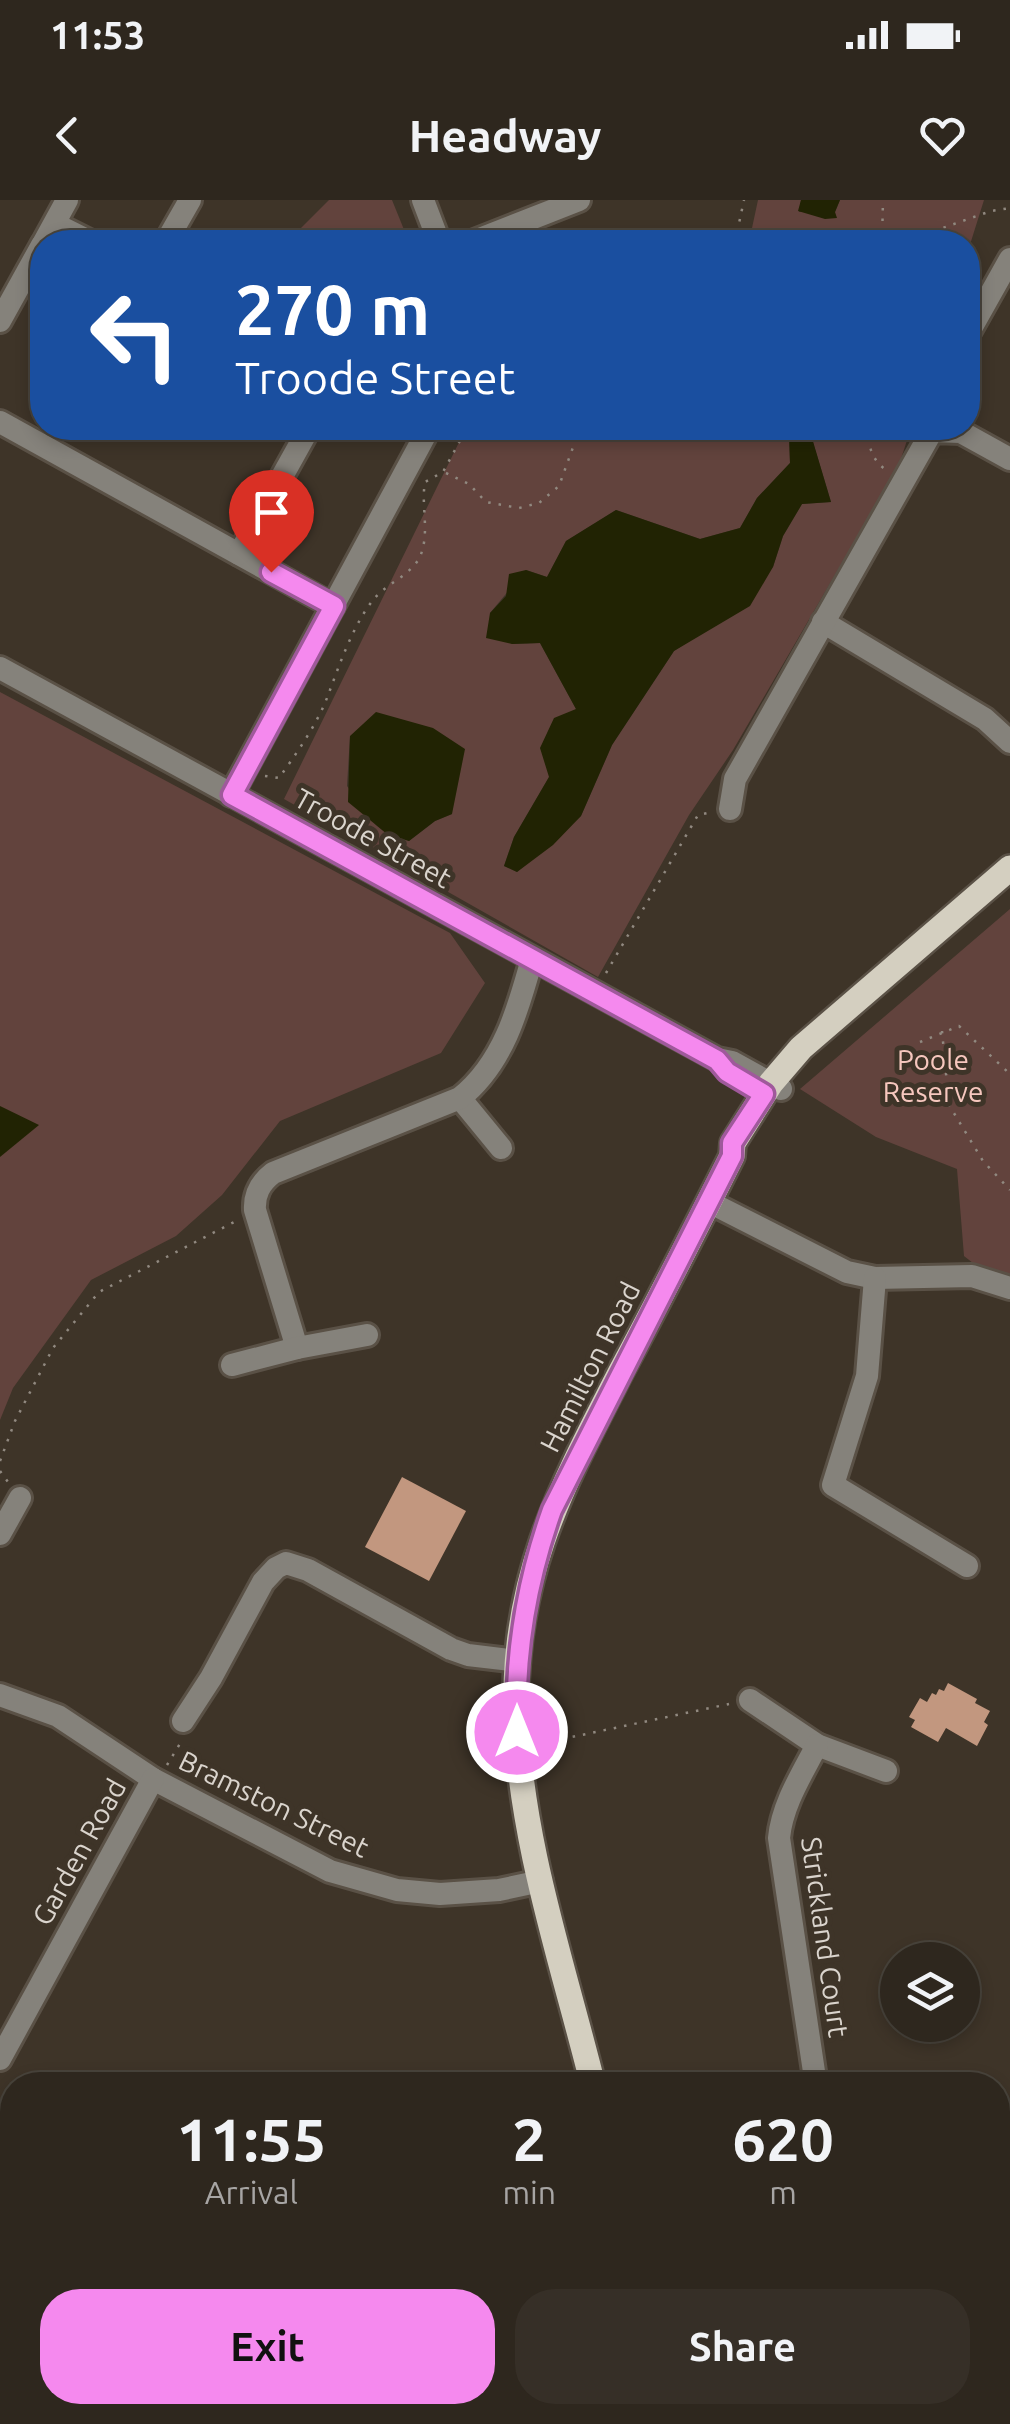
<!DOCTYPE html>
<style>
:root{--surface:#2e271e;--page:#362f27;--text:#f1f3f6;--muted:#a7a5a4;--line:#49443c;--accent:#f589ee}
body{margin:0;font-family:Ubuntu,sans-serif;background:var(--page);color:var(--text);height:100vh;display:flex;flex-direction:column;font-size:38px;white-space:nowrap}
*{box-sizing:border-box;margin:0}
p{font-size:32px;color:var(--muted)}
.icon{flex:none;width:55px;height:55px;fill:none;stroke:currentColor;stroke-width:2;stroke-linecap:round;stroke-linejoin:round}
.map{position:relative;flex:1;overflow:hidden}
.details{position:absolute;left:0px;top:1872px;width:1010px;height:352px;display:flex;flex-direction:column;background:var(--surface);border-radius:40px 40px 0 0;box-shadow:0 5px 15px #0003,0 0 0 2px var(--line)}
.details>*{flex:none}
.guide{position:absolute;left:30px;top:30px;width:950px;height:210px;border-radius:40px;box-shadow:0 5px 15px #0003,0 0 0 2px var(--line);background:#1a4fa0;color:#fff;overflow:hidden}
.tools{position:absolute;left:880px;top:1742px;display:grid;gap:20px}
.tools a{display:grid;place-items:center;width:100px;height:100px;border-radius:50%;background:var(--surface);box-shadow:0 5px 15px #0003,0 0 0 2px var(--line);font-size:50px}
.pin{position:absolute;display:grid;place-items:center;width:85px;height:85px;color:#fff;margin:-102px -42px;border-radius:50% 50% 50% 0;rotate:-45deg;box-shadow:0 0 10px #0007}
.pin .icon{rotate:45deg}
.me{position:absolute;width:110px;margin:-55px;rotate:0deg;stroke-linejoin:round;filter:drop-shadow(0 0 8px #0008)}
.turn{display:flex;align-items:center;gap:35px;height:210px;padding:0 40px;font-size:45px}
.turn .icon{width:130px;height:130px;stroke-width:2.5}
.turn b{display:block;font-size:70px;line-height:85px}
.eta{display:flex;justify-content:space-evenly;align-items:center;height:170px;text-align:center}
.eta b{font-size:60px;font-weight:600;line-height:70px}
.primary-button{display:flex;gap:20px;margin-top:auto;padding:20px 40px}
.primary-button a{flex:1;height:115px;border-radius:40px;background:var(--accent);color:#111;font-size:40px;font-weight:600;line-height:115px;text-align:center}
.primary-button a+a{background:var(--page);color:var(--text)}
.status{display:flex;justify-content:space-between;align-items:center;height:70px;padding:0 50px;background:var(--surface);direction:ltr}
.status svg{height:28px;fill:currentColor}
header{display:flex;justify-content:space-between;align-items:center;height:130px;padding:0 40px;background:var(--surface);font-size:45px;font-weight:600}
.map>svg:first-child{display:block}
</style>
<div class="status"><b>11:53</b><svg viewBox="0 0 49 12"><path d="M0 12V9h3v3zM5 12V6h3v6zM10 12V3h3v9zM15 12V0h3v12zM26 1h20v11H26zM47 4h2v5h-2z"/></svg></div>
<header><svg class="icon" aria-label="back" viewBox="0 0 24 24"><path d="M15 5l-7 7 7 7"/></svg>Headway<svg class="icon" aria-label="heart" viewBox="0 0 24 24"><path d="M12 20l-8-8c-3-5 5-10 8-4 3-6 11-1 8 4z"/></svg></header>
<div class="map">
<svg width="1010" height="2224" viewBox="0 0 1010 2224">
<rect width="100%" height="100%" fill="#3e3428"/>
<g fill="#62433d" fill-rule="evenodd">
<path d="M329,0H392L409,42H287Z"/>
<path d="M758,0H801L799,12H835L840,0H984L968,51V42H820L818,40L749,42Z"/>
<path d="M466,228H911L899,265L733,550L689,615L598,777L284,599ZM809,229L831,302L802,304L783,336L773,367L703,432L674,451L612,545L581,616L517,672L504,666L514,637L549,577L576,509L540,443L512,444L490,413L526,370L547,377L566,341L616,310L700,339L740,328L757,298L790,263L789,235ZM350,536L452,614L435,621L409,641L387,634L376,625L347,586Z"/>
<path d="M0,492L450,733L485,783L441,853L280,921L222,995L176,1036L91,1080L13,1188L0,1220Z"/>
<path d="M1010,709V1087L1001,1085L964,1056L957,969L876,937L800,889Z"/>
</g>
<g fill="#212303">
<path d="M801,0H840L835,12L837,18L825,19L798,11Z"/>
<path d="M809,228L831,302L802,304L783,336L773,367L750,406L674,451L612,545L581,616L553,645L517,672L504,666L514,637L549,577L540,548L554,518L576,509L540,443L512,444L486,438L490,413L506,396L509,374L526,370L547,377L566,341L616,310L700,339L740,328L757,298L790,263L789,235Z"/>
<path d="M376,512L433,528L465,549L452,614L435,621L409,641L387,634L348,602L350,536Z"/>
<path d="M0,906L39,925L0,957Z"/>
</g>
<g fill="#c2977f">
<path d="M402,1277L466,1311L429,1381L365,1347Z"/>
<path d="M948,1483L977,1499L975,1503L990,1511L984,1522L988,1525L977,1546L946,1528L938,1542L911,1527L915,1520L909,1517L920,1498L927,1502L932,1493L936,1495L939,1489L944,1491Z"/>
</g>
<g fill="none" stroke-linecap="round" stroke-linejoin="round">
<defs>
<g id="minor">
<path d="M423,0L439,42"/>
<path d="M55,24L91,42"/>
<path d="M44,42L67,0"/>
<path d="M166,42L190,0"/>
<path d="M472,42L579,0"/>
<path d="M0,121L42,45"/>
<path d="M968,134L1010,59"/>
<path d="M0,222L333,406"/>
<path d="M239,354L309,228"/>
<path d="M823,422L985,519L1010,542"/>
<path d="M0,468L717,859L732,862L781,889"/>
<path d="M231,595L429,228"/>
<path d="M730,609L735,579L932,231L961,232L1010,259"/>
<path d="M460,898L501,948"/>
<path d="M709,1002L847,1072L875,1078L972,1076L1010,1088"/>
<path d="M875,1078L867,1176L833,1285L967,1366"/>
<path d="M297,1148L255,1010C254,994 260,983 273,973L460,898C503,864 518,810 532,759"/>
<path d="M232,1165L297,1148L367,1135"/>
<path d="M0,1334L20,1298"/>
<path d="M0,1495L58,1516L153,1579L330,1671L397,1690L440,1694L499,1690L541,1681"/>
<path d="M750,1500L817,1545L886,1571"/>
<path d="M183,1521L211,1478L263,1382L276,1368L286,1363L308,1370L451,1449L468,1455L518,1461"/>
<path d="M0,1859L153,1579"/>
<path d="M816,1885L779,1638C782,1605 802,1574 817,1545"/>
<path d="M998,1938L1010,1936"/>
<path d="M998,2167L1010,2166"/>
<path d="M0,2212L43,2224"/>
<path d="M75,2224L81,2212"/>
<path d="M341,2224L348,2212"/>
<path d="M867,2224L874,2212"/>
</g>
<g id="major">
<path d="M593,1885C563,1764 520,1640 516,1514C512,1378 561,1288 621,1171C659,1100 696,1028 732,956L733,943L771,883L801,848L1010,668"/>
<path d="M618,2224L623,2212"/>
</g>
</defs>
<use href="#minor" stroke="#5a5146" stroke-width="28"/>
<use href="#major" stroke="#5a5146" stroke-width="30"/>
<g stroke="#918980" stroke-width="2.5" stroke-dasharray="2.5 8" stroke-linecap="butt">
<path d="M881,31H934L991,11L1010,8"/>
<path d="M735,42L744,0"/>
<path d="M882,42L883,0"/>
<path d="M867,228C868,245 872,262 888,271"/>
<path d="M446,273L469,284L486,302L519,308L539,303L559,286L580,228"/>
<path d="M265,576L279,578C296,554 316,526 327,498C339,466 352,427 373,400C387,382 416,374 422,351C429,329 421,304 425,282L443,272L467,228"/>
<path d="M606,773L698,615L712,612"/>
<path d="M942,831L949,905L983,961L1010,990"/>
<path d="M920,842L959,826L1010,874"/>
<path d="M0,1261L15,1221L53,1148L99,1092L236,1021"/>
<path d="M0,1271L8,1282"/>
<path d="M542,1540L548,1542L729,1504"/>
<path d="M167,1565L181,1542"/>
</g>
<use href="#minor" stroke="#85827b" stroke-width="22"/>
<use href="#major" stroke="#d4cfc0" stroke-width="25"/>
</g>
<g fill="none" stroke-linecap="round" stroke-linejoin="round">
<defs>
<path id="route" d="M271,372L334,406L232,595L717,860L727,872L764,894L732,943V956L552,1310C526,1383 514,1455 517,1532"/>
</defs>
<use href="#route" stroke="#9f599b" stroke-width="25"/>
<use href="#route" stroke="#f589ee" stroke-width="18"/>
</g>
<g text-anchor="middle" stroke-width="10" stroke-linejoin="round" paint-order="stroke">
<g font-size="28" fill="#dad4cd" stroke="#3e3428">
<text transform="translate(373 638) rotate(29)" y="10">Troode Street</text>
<text transform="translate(590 1167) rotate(-63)" y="10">Hamilton Road</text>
<text transform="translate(274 1604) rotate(26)" y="10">Bramston Street</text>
<text transform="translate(79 1652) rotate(-61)" y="10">Garden Road</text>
<text transform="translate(825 1737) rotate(82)" y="10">Strickland Court</text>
</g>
<g font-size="28" fill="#f6c7be" stroke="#3e3428">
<text x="933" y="870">Poole<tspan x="933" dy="32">Reserve</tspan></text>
</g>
</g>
</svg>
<div class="tools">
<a><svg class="icon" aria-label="layers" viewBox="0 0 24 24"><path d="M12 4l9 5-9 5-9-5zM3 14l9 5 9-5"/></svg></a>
</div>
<div class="pin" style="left:271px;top:372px;background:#d93025"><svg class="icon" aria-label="arrive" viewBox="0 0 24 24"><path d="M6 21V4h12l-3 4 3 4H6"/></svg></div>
<svg class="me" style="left:517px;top:1532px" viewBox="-20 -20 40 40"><circle r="17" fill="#f589ee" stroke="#fff" stroke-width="3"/><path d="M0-11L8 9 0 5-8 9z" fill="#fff"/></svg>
<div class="guide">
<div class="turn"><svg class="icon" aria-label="left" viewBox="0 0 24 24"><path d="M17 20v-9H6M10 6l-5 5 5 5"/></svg><div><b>270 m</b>Troode Street</div></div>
</div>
<section class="details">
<div class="eta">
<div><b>11:55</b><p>Arrival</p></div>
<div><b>2</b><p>min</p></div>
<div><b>620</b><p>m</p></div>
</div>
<div class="primary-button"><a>Exit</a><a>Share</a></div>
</section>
</div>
